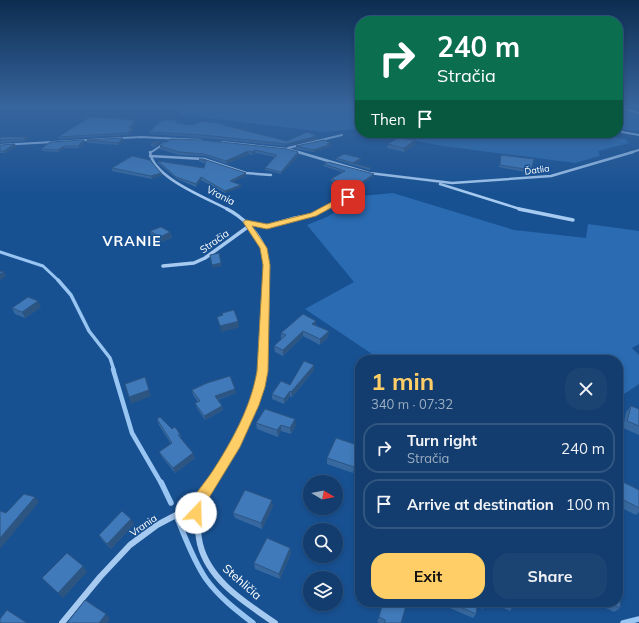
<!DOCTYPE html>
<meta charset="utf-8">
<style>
:root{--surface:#123d6e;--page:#1b4473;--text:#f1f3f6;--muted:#9caec2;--line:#315681;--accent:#ffce66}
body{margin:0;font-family:Mulish,sans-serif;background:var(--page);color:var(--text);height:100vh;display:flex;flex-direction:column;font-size:15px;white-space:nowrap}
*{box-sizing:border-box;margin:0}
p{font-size:13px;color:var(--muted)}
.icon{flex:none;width:22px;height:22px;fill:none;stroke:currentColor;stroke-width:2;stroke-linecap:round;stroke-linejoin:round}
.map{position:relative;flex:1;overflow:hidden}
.panel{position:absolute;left:355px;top:355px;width:268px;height:252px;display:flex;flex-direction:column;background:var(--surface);border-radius:16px;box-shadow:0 2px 6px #0003,0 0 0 1px var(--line)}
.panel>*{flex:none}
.banner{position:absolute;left:355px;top:16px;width:268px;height:122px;border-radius:16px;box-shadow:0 2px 6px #0003,0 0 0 1px var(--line);background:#0b6e4f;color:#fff;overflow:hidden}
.needle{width:26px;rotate:100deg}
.controls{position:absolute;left:303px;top:475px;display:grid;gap:8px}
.controls a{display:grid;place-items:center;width:40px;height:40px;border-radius:50%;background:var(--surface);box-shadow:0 2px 6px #0003,0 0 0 1px var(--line);font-size:20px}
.pin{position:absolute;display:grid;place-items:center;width:34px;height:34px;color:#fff;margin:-17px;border-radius:8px;box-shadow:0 2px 6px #0006}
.me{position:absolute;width:44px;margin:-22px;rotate:21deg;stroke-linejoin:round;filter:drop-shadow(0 0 3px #0008)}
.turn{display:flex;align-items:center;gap:14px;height:84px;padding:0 16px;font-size:18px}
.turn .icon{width:52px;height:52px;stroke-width:2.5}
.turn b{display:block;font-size:28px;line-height:34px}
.then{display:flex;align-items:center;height:38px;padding:0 16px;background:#0003;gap:8px;font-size:15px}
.round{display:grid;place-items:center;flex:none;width:42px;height:42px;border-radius:16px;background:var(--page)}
.overview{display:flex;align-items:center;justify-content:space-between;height:68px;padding:0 16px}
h1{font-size:24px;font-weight:700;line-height:30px;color:var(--accent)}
.button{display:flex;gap:8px;margin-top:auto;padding:8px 16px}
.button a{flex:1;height:46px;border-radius:16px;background:var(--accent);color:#111;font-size:16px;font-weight:700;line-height:46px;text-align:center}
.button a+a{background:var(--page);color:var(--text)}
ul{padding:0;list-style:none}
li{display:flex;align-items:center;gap:12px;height:50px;margin:0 8px 6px;padding:0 8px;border:2px solid var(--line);border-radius:16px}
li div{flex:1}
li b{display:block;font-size:15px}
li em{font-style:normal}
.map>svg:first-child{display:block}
</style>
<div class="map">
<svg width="639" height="623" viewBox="0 0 639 623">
<rect width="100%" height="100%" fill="#185192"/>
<g fill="#2a6bb1">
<path d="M183,107H360V130L355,129L324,132L177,114Z"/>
<path d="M618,107H639V131L618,129Z"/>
<path d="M373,133H592L593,135L625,139L629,143L598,151L600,156L575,163L443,146Z"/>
<path d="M393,193L514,230L586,238L588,224L639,231V344L632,348L639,355V384L618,398V360H381L305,309L354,282L307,225L327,217L361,196Z"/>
</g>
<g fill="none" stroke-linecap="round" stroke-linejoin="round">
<path stroke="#99c5f2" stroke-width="2" d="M618,107L639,113"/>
<path stroke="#99c5f2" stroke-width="3" d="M0,252L43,266L59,281"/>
<path stroke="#99c5f2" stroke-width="3.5" d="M58,280L71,295L89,331L110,358L114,370"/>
<path stroke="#99c5f2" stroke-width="4.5" d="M113,369L132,433L161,483"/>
<g stroke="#99c5f2" stroke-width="5.5">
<path d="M161,482L171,503"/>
<path d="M177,518C186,539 193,560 206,579C219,597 236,610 253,623"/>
<path d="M623,623L639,619"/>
</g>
<g stroke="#a7caf0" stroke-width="2">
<path d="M622,132L639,135"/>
<path d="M222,142L288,149L301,153"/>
<path d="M0,145L141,137L201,140"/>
<path d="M288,148L342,135"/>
<path d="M150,153L165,143"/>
<path d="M629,153L639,150"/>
</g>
<g stroke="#a7caf0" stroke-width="2.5">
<path d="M150,152C153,178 207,198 229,210"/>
<path d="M298,152L369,173L452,183L551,176L633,152"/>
<path d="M150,156L204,159L246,173L271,175"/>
<path d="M440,184L523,210"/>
<path d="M323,210L357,191"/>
</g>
<g stroke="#a7caf0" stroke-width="3.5">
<path d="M227,209C241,216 257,231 264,247C268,257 267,270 266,281"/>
<path d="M519,209L573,220"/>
<path d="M246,222L267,226L295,218L313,215L325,209"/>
<path d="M163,266L194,263L205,258L249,226"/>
</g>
<path stroke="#a7caf0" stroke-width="4" d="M262,370L266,280"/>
<path stroke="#a7caf0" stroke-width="5" d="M212,483C234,451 259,408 262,369"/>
<g stroke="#a7caf0" stroke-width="6">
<path d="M197,504C197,518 197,531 200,544C209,581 246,603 275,623"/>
<path d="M62,623L100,577L130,545L157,525L197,504L212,482"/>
</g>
</g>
<g fill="#3769a0">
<path d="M135,120V122L131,128L134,130L129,135L58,139V137Z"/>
<path d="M179,122L178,123L193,125L225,126L287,141L317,136V139L286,146L203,138L150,134L149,132Z"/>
<path d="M0,137L28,139L25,141L0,143Z"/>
<path d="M171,139L299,155L281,174L265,170V168L275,157L255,153L252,155L249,154L227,164L205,156L179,155L160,149V146Z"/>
<path d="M87,140L123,141L118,145L87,143Z"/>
<path d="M161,142L155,147L151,146V143Z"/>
<path d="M85,143L79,148H65L58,152L42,151L41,149Z"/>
<path d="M15,144L16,147L5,153H0V145Z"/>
<path d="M388,144L415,145L404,152L387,148Z"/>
<path d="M331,145L329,146V147L313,152L296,149V146Z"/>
<path d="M336,158H361V161L356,164L371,168L370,170L336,160Z"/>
<path d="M501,158L534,159L530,173L499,167Z"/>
<path d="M199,159L246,173V176L233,182L241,185V187L225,193L201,180L196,187L177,179L158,163V161L204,168L205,164L199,161Z"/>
<path d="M324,164L374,174V176L356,188L331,181V179L342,172L323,166Z"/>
<path d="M112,168L161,173L162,175L152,179L112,171Z"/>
<path d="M150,231L170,232L172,238L161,242L152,237Z"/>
<path d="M41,307L25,318L15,314L12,308Z"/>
<path d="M316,325L328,337L320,345L303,336L283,356L275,352L274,346L282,339H281V333Z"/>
<path d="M314,365V370L292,397L290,396L284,404L272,399V394L290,385Z"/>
<path d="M192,390L236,393L218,400L222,406L223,410L205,420L197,408L195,403L198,402L193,395Z"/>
<path d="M631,406L639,409V435L623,428L626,412Z"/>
<path d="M157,419L180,434L181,439L195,458L175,473L162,457L159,452L171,444L159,425Z"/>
<path d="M256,423L296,425L291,434L281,431L278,437L257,429Z"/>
<path d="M360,446L353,473L327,464V458Z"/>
<path d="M619,480L639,490V512L636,515L618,506V482Z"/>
<path d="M273,506L262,529L235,518L233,513Z"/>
<path d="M134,524L111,549L102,540L99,535Z"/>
<path d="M290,548L291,553L280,579L255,569L254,563Z"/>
<path d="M436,602H486V604L483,609L477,606L476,614L473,618Z"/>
<path d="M490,602H514L513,606L510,611Z"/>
<path d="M598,602H618L620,608L614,612L598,604Z"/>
<path d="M379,617L401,623H380L377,622Z"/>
</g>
<g fill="#2d5582">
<path d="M135,120V122L130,130L129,128Z"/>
<path d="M133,128L134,130L129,135L128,133Z"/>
<path d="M317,136V139L286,146V144Z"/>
<path d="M27,137L28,139L25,141L24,139Z"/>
<path d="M123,138V141L118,145V143Z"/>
<path d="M84,140L85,143L79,148L78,146Z"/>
<path d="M161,140V142L155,147L154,144Z"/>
<path d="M415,140V145L404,152V148Z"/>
<path d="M331,143V145L329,146V147L313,152V150Z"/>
<path d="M15,144L16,147L5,153L4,151Z"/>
<path d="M64,146L65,148L58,152V150Z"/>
<path d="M255,150V153L252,155V152Z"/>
<path d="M248,151L249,154L227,164L226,161Z"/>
<path d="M298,152L299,155L281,174V172Z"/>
<path d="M361,158V161L356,164L353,163Z"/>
<path d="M161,173L162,175L152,179L151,176Z"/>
<path d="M246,173V176L231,183L230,181Z"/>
<path d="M374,174V176L356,188V186Z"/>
<path d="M201,177V180L196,187V184Z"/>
<path d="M241,185V187L225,193V191Z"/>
<path d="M170,232L172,238L161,242L160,237Z"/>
<path d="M221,263L222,266L213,268L212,265Z"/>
<path d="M4,272L6,276L0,280V274Z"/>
<path d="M38,301L41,307L25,318L22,312Z"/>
<path d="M238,321L239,327L237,328L221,332L220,326Z"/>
<path d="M316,321V326L312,324Z"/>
<path d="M303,331V336L283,356V350Z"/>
<path d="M329,331L328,337L320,345V339Z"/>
<path d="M314,365V370L292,397L291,392Z"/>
<path d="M145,377L151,396L131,404L129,397Z"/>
<path d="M235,389L236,393L216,400L215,396Z"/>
<path d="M290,391V396L284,404V399Z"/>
<path d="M222,406L223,410L205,420L204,416Z"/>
<path d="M295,419L296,425L291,434L290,428Z"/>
<path d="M281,425V431L278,437L277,430Z"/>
<path d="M360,450V455L353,473L354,467Z"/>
<path d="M193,453L195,458L175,473L173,468Z"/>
<path d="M35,497L39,502L0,549V538Z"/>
<path d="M272,500L273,506L262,529L261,523Z"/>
<path d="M131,519L134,524L111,549L107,544Z"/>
<path d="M290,548L291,553L280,579L279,574Z"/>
<path d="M83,566L87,572L63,598L58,593Z"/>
<path d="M106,614L110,619L107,623H99Z"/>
</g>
<g fill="#407aba" stroke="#2d5582">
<path d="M90,117L135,120L129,128H133L128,133L58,137Z"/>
<path d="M162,120H178L176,123L193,125L202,121L225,124L223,125L287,141L307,132L317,136L286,144L203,135L149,132Z"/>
<path d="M0,137H27L24,139L0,140Z"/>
<path d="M123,138L118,143L87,140Z"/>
<path d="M398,138L415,140L404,148L388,144Z"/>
<path d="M171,139L202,140L287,149L298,152L281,172L265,168L277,155L255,150L252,152L248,151L226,161L204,154L179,152L160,146Z"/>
<path d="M84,140L78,146H64L58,150L41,149L50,142Z"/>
<path d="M161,140L154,144L151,143Z"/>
<path d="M324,140L331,143L327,144L329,145L313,150L296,146Z"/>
<path d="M15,144L4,151H0V145Z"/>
<path d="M344,154L361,158L353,163L371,168L336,158Z"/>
<path d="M501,155L534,159L531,170L500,165Z"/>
<path d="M132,156L150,160L161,173L151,176L112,168Z"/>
<path d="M199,159H203L246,173L230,181L241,185L225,191L201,177L196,184L176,177L158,161L204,168L206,161Z"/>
<path d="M328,162L374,174L356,186L331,179L345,171L324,164Z"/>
<path d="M161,227L170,232L160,237L150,231Z"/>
<path d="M219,253L221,263L212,265L210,255Z"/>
<path d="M0,271L4,272L0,274Z"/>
<path d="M28,297L38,301L22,312L12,308Z"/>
<path d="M234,310L238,321L236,322L220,326L217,317L223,315L222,313Z"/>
<path d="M303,314L316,321L312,324L329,331L320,339L303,331L283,350L274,346L286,335L281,333Z"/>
<path d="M304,361L314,365L291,392L290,391L284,399L272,394L281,381L290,385Z"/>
<path d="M230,376L235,389L215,396L222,406L204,416L195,403L200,401L192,390L207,383Z"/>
<path d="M145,377L149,390L129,397L125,384Z"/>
<path d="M631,406L639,409V426L627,421Z"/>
<path d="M265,409L295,419L290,428L281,425L277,430L256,423Z"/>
<path d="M160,417L172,429L175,427L180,434L178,435L193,453L173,468L159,452L172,443L157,419Z"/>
<path d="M336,438L360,446V450L354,467L327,458Z"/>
<path d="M619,480L639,490V508L618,497V485Z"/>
<path d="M245,490L272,500L261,523L233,513Z"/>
<path d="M24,494L35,497L0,538V511L6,513Z"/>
<path d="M122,511L131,519L107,544L99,535Z"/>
<path d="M267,538L290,548L279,574L254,563Z"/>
<path d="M67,553L83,566L58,593L42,578Z"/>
<path d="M618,573L622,574L620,608L609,602H618Z"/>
<path d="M85,600L106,614L99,623H67Z"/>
<path d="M383,602H407L401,623H385V620L379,617Z"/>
<path d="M449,602H477L476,614Z"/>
<path d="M504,602H514L513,606Z"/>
<path d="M7,610L27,623H0V619Z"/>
</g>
<linearGradient id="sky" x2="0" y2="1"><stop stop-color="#0d2d50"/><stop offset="0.55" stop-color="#37659d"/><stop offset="1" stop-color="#37659d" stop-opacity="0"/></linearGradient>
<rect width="639" height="194" fill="url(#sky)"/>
<path fill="#ffce66" stroke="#a68642" d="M345,195L351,197L316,216L267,229L252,226L267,248L270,265L268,371L265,387L259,405L240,447L204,506L201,518L196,520L192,518C189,512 189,505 192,500C198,490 206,481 212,472C232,441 251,407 257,371L263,265L260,248L243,222L246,220L267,224L311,213Z"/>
<g text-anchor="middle" stroke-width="3" stroke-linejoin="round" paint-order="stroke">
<g font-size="9" fill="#fff" stroke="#185192">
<text transform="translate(537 170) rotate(-8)" y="3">Ďatlia</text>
</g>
<g font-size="10" fill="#fff" stroke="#185192">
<text transform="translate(221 195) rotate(27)" y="4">Vrania</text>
<text transform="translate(214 241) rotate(-35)" y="4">Stračia</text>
<text transform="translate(143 525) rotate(-35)" y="4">Vrania</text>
</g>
<g font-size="12" fill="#fff" stroke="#185192">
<text transform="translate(242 582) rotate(41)" y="4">Stehličia</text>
</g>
<g font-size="14" font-weight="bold" letter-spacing="1" fill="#fff" stroke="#185192">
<text x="132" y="246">VRANIE</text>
</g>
</g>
</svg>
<div class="controls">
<a><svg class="needle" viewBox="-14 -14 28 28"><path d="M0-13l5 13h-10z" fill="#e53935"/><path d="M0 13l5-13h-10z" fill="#9caec2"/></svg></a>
<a><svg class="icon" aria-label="search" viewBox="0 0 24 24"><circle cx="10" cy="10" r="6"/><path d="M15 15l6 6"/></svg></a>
<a><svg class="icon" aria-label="layers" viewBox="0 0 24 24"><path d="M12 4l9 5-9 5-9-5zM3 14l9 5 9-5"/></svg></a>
</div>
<div class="pin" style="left:348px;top:197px;background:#d93025"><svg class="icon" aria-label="arrive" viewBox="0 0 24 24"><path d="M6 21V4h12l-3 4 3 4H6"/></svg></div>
<svg class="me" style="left:196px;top:513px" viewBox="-20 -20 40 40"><circle r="19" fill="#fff"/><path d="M0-13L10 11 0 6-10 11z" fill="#ffce66"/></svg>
<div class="banner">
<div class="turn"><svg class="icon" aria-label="right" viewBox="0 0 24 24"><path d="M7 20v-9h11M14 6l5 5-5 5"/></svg><div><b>240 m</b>Stračia</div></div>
<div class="then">Then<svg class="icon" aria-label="arrive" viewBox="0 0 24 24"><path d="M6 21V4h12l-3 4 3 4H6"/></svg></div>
</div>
<section class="panel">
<div class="overview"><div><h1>1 min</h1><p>340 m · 07:32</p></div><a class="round"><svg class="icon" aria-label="close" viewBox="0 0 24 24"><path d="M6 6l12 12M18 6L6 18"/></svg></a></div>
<ul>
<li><svg class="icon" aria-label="right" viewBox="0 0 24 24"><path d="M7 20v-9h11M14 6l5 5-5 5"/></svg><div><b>Turn right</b><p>Stračia</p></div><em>240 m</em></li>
<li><svg class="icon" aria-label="arrive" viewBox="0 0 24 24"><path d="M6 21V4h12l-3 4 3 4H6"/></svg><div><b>Arrive at destination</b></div><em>100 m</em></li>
</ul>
<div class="button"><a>Exit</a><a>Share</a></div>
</section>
</div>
